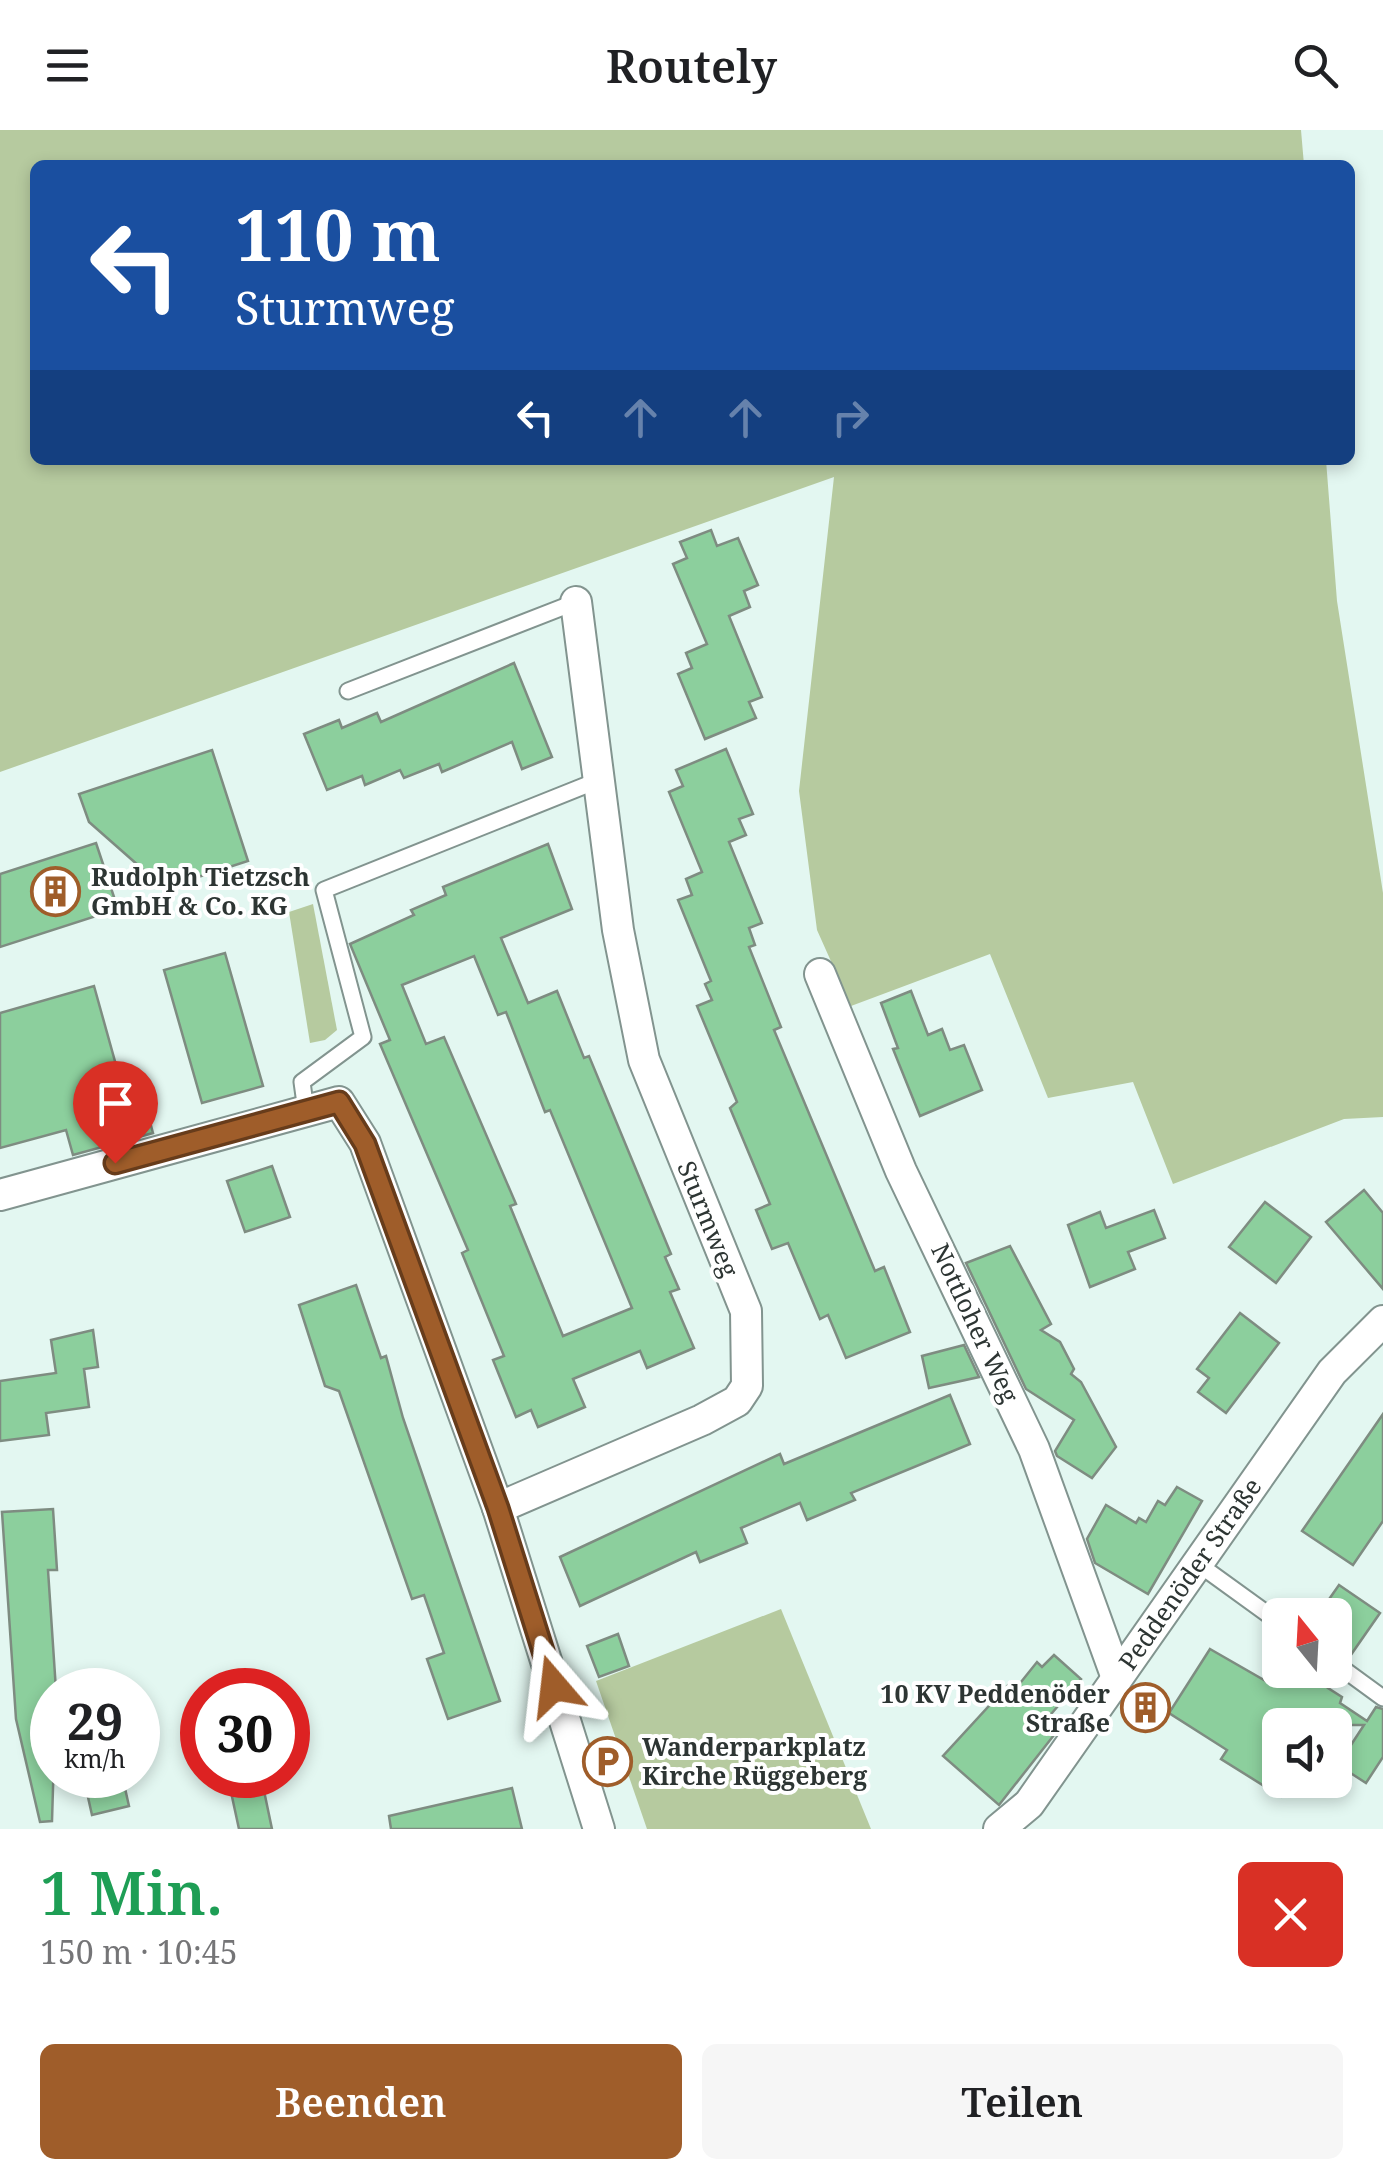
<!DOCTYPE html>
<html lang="de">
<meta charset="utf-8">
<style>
:root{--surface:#fff;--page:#f6f6f6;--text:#202124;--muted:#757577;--accent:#9f5d2a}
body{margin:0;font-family:"Noto Serif",serif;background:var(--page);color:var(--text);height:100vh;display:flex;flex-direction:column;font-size:38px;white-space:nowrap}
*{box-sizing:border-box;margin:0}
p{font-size:32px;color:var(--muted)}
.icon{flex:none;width:55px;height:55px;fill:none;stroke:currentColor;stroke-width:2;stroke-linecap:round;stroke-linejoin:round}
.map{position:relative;height:1699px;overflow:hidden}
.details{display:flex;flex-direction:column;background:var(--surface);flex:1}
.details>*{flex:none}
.top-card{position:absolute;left:30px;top:30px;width:1325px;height:305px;border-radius:15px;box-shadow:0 5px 15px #0003;background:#1a4fa0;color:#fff;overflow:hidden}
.needle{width:65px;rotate:342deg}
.controls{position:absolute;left:1262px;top:1468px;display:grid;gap:20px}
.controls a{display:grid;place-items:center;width:90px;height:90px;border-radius:15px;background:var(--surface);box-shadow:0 5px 15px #0003;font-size:50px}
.speed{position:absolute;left:30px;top:1538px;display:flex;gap:20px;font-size:50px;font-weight:700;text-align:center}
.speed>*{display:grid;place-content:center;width:130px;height:130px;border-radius:50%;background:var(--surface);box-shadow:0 5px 15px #0003;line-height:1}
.speed small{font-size:25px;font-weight:400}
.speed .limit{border:15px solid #d22;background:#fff;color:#111}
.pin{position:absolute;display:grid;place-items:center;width:85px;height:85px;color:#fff;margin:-102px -42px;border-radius:50% 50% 50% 0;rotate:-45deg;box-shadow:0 0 10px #0007}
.pin .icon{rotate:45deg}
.me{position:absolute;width:110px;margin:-55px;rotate:343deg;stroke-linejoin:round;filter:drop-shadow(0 0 8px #0008)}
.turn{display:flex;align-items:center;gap:35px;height:210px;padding:0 40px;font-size:45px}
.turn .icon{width:130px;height:130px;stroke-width:2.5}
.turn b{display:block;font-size:70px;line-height:85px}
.lanes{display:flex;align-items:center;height:95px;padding:0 40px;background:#0003;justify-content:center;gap:50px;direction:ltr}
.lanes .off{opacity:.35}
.round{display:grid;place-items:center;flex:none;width:105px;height:105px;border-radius:15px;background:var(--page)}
.overview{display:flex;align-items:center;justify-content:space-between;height:170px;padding:0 40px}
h1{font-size:60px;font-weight:600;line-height:75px;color:#1e9e55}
.action{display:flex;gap:20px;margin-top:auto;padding:20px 40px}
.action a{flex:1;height:115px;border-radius:15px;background:var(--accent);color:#fff;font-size:40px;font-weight:600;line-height:115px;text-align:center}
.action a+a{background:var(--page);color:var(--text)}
header{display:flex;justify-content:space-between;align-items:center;height:130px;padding:0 40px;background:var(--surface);font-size:45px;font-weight:600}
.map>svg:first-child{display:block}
</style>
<header><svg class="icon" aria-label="menu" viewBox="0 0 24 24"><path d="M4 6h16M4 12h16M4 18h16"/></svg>Routely<svg class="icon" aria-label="search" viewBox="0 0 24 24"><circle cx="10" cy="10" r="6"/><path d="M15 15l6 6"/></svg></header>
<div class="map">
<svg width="1383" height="1699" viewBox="0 0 1383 1699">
<rect width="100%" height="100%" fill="#e3f7f1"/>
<g fill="#b6ca9f">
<path d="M0,0H1301L1304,35H35V330H1326L1337,471L1383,763V987L1344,989L1173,1054L1133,952L1048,968L990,824L851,876L817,800L799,661L834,347L0,642Z"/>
<path d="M313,774L337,900L325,910L310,913L289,782Z"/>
<path d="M781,1479L871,1699H647L596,1551Z"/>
</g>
<g fill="#8ccf9d" stroke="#7e8c81" stroke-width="2.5" fill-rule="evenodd">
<path d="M711,400L717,416L738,408L758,455L744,461L750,477L729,486L762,567L749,572L756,588L705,609L678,544L692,538L686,523L707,514L673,434L687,428L680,412Z"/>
<path d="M514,533L552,627L522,639L512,612L442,642L439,634L404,648L400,640L365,655L362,646L327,660L304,604L339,590L342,598L377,583L381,592Z"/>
<path d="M726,619L753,684L739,689L746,705L729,712L762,793L749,798L755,815L749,817L781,897L774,900L875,1141L884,1137L910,1202L846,1228L828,1185L820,1189L788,1113L772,1119L756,1080L770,1074L730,978L737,972L697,876L712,870L705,854L711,851L678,770L692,765L686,749L702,742L669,662L683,656L676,640Z"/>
<path d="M212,620L248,731L164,758L89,692L79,664Z"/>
<path d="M96,713L118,779L0,817V744Z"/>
<path d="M548,714L572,779L501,808L528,873L557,861L584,928L589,926L671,1124L665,1127L679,1159L670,1162L694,1218L647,1238L640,1221L573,1249L585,1277L538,1297L531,1280L516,1287L493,1230L504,1226L462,1123L468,1120L380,914L390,910L350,814L414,785L411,780L446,765L443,757ZM474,826L498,885L506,882L545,982L550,980L632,1178L563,1206L510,1076L516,1074L444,907L426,914L402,855Z"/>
<path d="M225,823L263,956L202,973L164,840Z"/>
<path d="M94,856L128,978L145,973L153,1003L73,1025L66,1000L0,1018V883Z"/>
<path d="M911,861L928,905L942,899L950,920L964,915L982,960L920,986L893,919L898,918L881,873Z"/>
<path d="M272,1036L290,1087L245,1102L227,1051Z"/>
<path d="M1364,1060L1383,1083V1159L1326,1092Z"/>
<path d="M1265,1072L1311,1107L1276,1153L1229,1117Z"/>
<path d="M1154,1080L1165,1108L1128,1122L1135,1139L1090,1157L1068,1095L1100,1082L1106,1098Z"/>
<path d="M1010,1116L1051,1194L1041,1200L1060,1212L1074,1239L1071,1244L1081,1252L1116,1317L1092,1348L1057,1326L1055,1321L1074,1290L1026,1259L966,1133Z"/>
<path d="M356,1155L381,1228L386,1226L403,1288L500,1571L448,1589L427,1529L444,1523L424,1465L412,1469L339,1261L325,1256L299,1175Z"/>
<path d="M1240,1183L1279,1213L1226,1283L1198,1262L1209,1248L1197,1239Z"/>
<path d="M93,1200L98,1237L84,1239L89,1277L46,1283L49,1305L0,1311V1251L56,1243L51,1210Z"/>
<path d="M964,1215L979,1247L929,1258L922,1226Z"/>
<path d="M950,1265L970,1314L851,1363L855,1370L807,1390L800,1373L741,1398L747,1413L700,1432L696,1422L580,1476L560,1427L780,1324L784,1334Z"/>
<path d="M1383,1284V1391L1353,1435L1302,1401Z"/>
<path d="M1177,1357L1202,1371L1148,1464L1095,1433L1087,1409L1106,1375L1136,1393L1139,1388L1146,1392L1158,1371L1165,1375Z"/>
<path d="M53,1379L57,1440H48L56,1560L52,1691L40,1692L16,1589L2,1382Z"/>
<path d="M1339,1455L1380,1483L1348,1529L1335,1522V1485H1318Z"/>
<path d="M618,1504L629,1536L599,1547L587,1516Z"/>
<path d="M1210,1519L1271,1554L1280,1540H1327L1335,1547L1328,1558L1342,1567L1340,1573L1367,1591L1376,1577L1383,1579V1627L1366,1653L1338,1635L1364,1595H1280V1666L1221,1629L1227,1620L1169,1583Z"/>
<path d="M1054,1525L1081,1549L1046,1590L1058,1600L999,1675L943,1626L1011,1552L1017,1557L1037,1532L1042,1537Z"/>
<path d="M83,1645H122L129,1676L92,1685Z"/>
<path d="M263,1656L272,1699H239L231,1662Z"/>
<path d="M512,1658L522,1699H391L389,1686Z"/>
</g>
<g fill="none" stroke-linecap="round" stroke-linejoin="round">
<defs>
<g id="lane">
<path d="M348,561L576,472"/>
<path d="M306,981L302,952L363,907L324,760L599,650"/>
<path d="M1197,1433L1280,1493"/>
<path d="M1335,1533L1383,1568"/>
</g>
<g id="street">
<path d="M820,844L901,1041L1034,1319L1117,1548"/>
<path d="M0,1065L339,972L365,1013L498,1378L599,1699"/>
<path d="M498,1378L702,1290L737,1271L747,1256L746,1181L644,930L618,800L576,472"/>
<path d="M999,1699L1029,1674L1332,1242L1383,1191"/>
</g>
</defs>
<use href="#lane" stroke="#82948f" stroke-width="19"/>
<use href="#street" stroke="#82948f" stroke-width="34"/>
<use href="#lane" stroke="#fff" stroke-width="15"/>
<use href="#street" stroke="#fff" stroke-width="30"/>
</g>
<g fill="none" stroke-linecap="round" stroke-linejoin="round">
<defs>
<path id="route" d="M115,1033L339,972L365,1014L498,1378L554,1556"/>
</defs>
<use href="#route" stroke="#673c1b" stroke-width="25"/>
<use href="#route" stroke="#9f5d2a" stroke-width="18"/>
</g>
<defs>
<symbol id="building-ring" viewBox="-11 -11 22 22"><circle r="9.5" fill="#fff" stroke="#9f5d2a" stroke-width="1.5"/><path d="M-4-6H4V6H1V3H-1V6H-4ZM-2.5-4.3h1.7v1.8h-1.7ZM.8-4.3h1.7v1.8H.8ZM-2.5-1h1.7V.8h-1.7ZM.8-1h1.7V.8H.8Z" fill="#9f5d2a"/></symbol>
<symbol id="parking-ring" viewBox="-11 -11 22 22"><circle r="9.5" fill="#fff" stroke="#9f5d2a" stroke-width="1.5"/><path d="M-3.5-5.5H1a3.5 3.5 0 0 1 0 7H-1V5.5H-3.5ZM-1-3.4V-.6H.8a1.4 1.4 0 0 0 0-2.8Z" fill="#9f5d2a"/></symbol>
</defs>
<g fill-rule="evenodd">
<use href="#building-ring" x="28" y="734" width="55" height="55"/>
<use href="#building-ring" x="1118" y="1550" width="55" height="55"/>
<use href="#parking-ring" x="580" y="1604" width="55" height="55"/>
</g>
<g text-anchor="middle" stroke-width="8" stroke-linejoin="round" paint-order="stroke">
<g font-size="25" font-weight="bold" fill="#2d3533" stroke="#fff" text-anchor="start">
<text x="91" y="756">Rudolph Tietzsch<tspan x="91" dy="29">GmbH &amp; Co. KG</tspan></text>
<text x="1110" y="1573" text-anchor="end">10 KV Peddenöder<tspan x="1110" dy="29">Straße</tspan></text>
<text x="642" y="1626">Wanderparkplatz<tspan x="642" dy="29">Kirche Rüggeberg</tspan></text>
</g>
<g font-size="25" fill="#2d3533" stroke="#fff">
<text transform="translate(708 1089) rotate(68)" y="9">Sturmweg</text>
<text transform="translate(975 1193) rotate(65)" y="9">Nottloher Weg</text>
<text transform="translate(1190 1444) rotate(-55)" y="9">Peddenöder Straße</text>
</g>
</g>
</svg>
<div class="controls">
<a><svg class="needle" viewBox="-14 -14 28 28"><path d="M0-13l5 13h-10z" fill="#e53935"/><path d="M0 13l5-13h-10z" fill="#757577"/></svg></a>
<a><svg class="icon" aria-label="sound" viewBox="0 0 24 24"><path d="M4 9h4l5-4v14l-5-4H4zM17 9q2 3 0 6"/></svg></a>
</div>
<div class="speed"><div>29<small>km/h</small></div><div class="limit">30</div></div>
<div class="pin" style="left:115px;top:1033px;background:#d93025"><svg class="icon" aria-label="arrive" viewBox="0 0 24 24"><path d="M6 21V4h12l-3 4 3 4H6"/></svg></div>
<svg class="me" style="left:554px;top:1556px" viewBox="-20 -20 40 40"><path d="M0-17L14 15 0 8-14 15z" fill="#9f5d2a" stroke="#fff" stroke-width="4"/></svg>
<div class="top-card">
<div class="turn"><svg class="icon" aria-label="left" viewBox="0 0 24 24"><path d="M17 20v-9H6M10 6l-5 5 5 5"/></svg><div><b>110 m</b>Sturmweg</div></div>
<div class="lanes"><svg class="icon" aria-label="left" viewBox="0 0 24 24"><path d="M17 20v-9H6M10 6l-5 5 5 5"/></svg><svg class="icon off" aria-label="ahead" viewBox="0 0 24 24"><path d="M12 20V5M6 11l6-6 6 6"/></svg><svg class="icon off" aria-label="ahead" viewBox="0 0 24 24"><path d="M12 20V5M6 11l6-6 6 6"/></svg><svg class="icon off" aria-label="right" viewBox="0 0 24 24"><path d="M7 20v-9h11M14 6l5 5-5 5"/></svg></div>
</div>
</div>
<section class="details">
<div class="overview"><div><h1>1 Min.</h1><p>150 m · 10:45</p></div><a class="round" style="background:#d93025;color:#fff"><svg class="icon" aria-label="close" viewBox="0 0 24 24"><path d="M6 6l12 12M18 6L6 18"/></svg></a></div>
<div class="action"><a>Beenden</a><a>Teilen</a></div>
</section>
